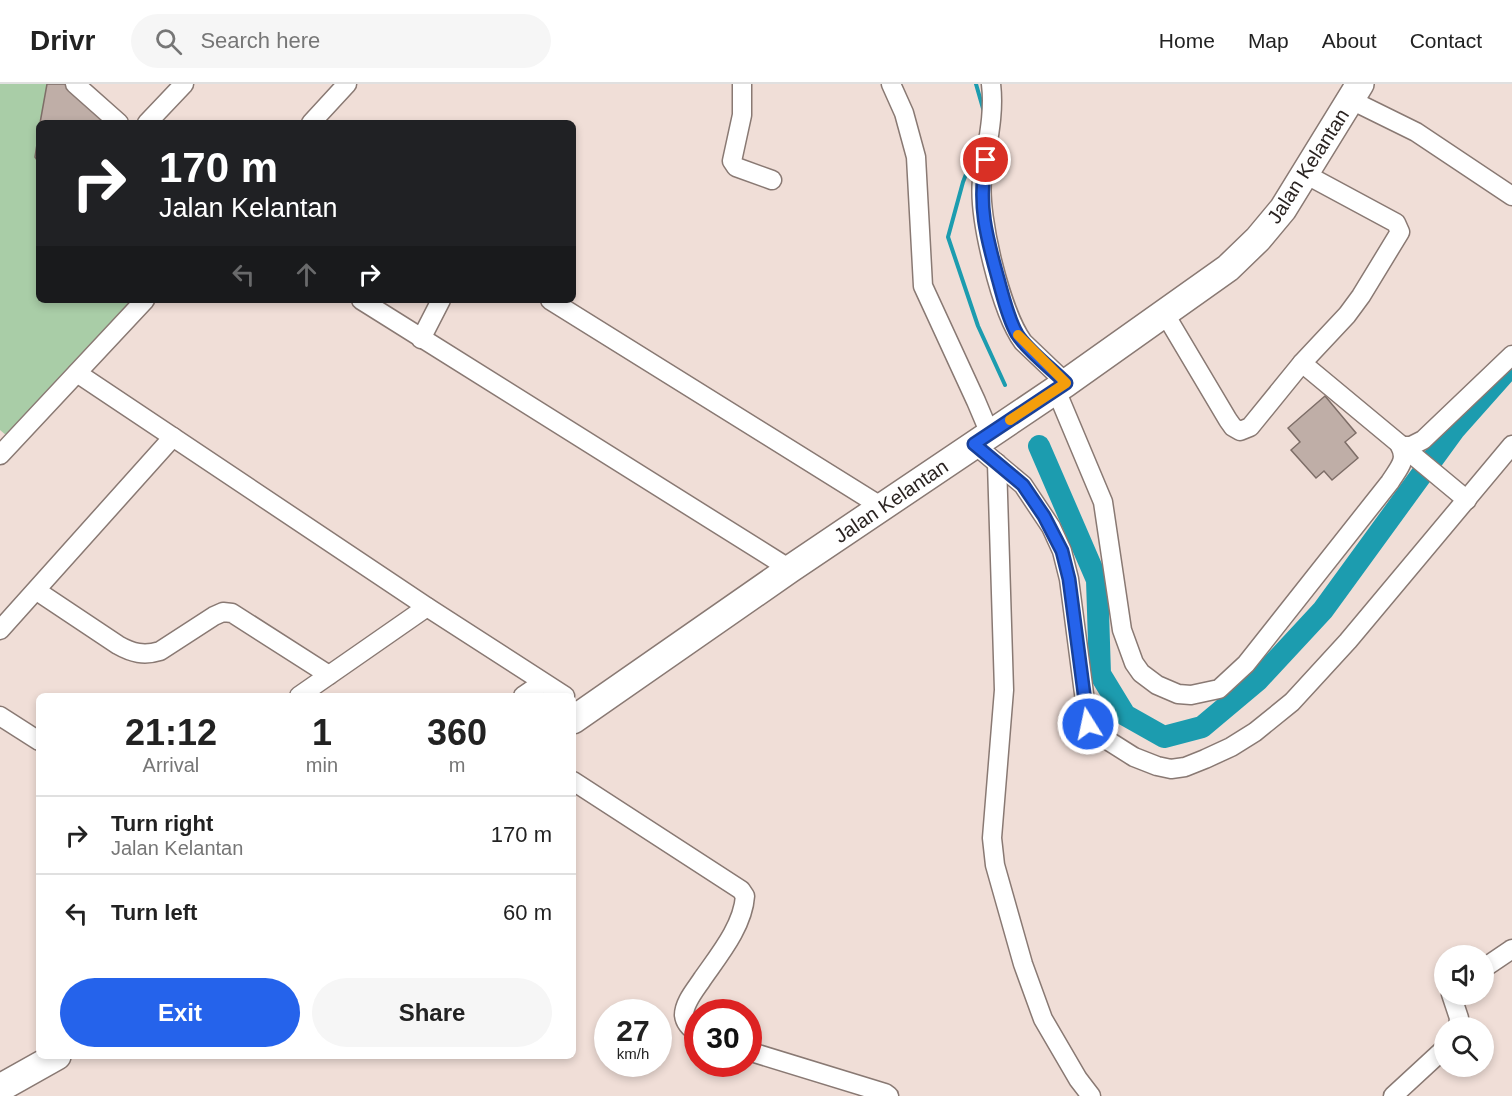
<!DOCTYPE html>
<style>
:root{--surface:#fff;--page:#f6f6f6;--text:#222;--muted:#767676;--line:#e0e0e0;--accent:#2563eb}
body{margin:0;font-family:Helvetica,sans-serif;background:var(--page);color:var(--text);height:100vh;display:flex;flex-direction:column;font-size:22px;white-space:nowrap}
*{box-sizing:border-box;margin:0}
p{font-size:20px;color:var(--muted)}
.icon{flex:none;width:33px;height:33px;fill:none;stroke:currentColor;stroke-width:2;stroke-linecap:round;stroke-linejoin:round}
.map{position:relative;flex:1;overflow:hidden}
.panel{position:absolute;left:36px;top:609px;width:540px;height:366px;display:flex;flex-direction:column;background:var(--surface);border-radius:9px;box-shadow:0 3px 9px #0003}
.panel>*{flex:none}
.top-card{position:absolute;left:36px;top:36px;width:540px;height:183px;border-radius:9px;box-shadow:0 3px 9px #0003;background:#202124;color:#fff;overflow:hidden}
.controls{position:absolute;left:1434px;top:861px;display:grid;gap:12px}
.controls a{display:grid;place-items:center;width:60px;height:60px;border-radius:50%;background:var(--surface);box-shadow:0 3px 9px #0003;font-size:30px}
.speed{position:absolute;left:594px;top:915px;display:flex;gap:12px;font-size:30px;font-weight:700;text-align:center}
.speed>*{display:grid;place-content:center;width:78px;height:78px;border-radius:50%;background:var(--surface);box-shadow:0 3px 9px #0003;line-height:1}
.speed small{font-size:15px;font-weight:400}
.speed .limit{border:9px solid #d22;background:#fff;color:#111}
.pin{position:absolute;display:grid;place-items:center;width:51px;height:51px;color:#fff;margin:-26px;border:3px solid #fff;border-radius:50%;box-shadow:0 2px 6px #0007}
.me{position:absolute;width:66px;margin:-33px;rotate:350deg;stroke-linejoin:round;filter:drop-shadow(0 0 4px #0008)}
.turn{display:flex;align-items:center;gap:21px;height:126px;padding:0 24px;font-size:27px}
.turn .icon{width:78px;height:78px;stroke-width:2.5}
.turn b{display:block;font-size:42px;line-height:51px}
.lanes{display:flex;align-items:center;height:57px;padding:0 24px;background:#0003;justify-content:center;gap:30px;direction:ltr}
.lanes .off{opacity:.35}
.eta{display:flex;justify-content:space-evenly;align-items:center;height:102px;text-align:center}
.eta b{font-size:36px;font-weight:800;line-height:42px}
.action{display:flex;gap:12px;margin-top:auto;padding:12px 24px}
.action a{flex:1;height:69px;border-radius:36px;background:var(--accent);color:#fff;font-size:24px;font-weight:800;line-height:69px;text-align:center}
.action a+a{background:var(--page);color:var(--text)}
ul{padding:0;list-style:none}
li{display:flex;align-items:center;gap:18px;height:78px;padding:0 24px;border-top:2px solid var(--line)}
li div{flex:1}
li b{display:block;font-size:22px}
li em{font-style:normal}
header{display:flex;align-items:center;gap:36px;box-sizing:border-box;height:84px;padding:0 30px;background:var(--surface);border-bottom:2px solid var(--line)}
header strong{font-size:28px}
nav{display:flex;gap:33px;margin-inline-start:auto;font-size:21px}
.search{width:420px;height:54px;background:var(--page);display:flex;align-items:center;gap:15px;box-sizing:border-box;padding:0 21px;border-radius:33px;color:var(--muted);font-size:22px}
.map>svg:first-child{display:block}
</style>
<header>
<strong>Drivr</strong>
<div class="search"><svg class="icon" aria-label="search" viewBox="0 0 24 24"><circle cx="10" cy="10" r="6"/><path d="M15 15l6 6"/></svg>Search here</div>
<nav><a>Home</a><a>Map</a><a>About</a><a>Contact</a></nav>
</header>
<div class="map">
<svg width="1512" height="1012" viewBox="0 0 1512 1012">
<rect width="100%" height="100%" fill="#f0ded7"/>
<path fill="#a9cda7" d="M0,0H47L35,73L39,79V216H140L13,357L0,346Z"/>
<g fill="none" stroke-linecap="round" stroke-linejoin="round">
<g stroke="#1c9caf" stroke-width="4">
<path d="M976,0L984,28"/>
<path d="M981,52L963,98L948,153L978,242L1005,301"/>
</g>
<path stroke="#1c9caf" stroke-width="22" d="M1039,362L1097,496L1100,590L1125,631L1164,653L1202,643L1258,596L1323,526L1454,346L1510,283"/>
</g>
<g fill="#bfaea7" stroke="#7e6e68" stroke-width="1.5">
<path d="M47,0H68L110,39H40Z"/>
<path d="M39,47V79L35,73Z"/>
<path d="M1325,312L1356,349L1345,358L1358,374L1332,396L1324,387L1316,394L1291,366L1300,358L1288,344Z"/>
</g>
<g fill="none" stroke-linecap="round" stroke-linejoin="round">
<defs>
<g id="minor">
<path d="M75,0L119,39"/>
<path d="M742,0V31L732,77L736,83L772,96"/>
<path d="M891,0L904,29L916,73L923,202L976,317L990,350"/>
<path d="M991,0C995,32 986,64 982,96C978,133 1001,228 1023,258L1066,299"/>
<path d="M1351,16L1416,48L1512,112"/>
<path d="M147,39L184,0"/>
<path d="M311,39L347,0"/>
<path d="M361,216L790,485"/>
<path d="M550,216L882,423"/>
<path d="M1165,230L1228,336L1233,343L1240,347L1250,343L1302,279L1347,231L1361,212L1400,148L1396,139L1305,90"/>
<path d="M421,255L441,216"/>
<path d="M1302,279L1467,416"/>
<path d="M77,289L427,523L565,612"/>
<path d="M1056,306L1103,418L1122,546L1134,579L1141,589L1157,601L1178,610L1191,611L1219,605L1246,580L1390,398C1398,385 1408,376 1400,362H1411L1423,356L1512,271"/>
<path d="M974,360L1023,401L1051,443L1062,467L1069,495L1088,640L1096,649L1134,673L1157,682L1171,685L1185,683L1205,675L1231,663L1255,648L1292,618L1348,557L1512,361"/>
<path d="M0,371L145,216"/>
<path d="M997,379L1004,606L992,754L995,781L1023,880L1043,935L1078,995L1091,1012"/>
<path d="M37,507L118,561C132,569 144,572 160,567L214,532L223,528L232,529L329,591"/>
<path d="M0,546L173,353"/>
<path d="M299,612L427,523"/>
<path d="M523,612L542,599"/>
<path d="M0,632L39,657"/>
<path d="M573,697L741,806L745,812C743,842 719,871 703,894C696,905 684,918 684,931C685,940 691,945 698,949"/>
<path d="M1484,884L1512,865"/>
<path d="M1451,910L1459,934L1458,944"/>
<path d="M748,967L885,1009L889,1012"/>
<path d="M1393,1012L1444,965"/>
</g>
<g id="highway">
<path d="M573,636L790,485L1066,299L1228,184L1258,155L1283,125L1360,0"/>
<path d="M0,1004L57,972"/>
</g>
</defs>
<use href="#minor" stroke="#897973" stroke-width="21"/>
<use href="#highway" stroke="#897973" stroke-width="30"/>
<use href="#minor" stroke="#fff" stroke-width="18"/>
<use href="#highway" stroke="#fff" stroke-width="27"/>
</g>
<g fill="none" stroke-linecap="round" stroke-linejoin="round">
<defs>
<path id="route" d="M986,76C977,121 987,155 999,198C1004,216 1008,234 1017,250C1026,265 1053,286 1066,299L974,360L1023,401L1044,432L1062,467L1069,495L1088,640"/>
</defs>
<use href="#route" stroke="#184099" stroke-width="15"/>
<use href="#route" stroke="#2563eb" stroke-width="10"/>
<path stroke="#f59e0b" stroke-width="10" d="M1010,336L1066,299L1018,251"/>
</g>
<g text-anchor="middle" stroke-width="5" stroke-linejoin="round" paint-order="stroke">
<g font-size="20" fill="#2a2321" stroke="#fff">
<text transform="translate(1308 82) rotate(-57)" y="7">Jalan Kelantan</text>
<text transform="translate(891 417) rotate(-34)" y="7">Jalan Kelantan</text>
</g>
</g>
</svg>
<div class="controls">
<a><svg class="icon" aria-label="sound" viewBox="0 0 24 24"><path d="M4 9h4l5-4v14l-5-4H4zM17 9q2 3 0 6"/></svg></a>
<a><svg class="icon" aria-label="search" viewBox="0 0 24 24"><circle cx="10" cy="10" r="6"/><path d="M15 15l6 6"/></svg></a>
</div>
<div class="speed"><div>27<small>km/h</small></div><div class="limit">30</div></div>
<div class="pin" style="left:986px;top:76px;background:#d93025"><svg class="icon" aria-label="arrive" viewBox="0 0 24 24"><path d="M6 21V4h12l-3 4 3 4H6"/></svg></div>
<svg class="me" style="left:1088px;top:640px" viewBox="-20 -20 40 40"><circle r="17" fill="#2563eb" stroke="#fff" stroke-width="3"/><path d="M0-11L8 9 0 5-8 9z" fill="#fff"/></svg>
<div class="top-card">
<div class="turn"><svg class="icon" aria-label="right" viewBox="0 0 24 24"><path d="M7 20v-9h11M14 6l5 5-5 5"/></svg><div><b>170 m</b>Jalan Kelantan</div></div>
<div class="lanes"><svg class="icon off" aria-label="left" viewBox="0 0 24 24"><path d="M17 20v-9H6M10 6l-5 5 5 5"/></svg><svg class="icon off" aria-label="ahead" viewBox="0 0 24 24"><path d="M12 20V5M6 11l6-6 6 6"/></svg><svg class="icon" aria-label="right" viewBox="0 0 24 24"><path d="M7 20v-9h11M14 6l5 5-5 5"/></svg></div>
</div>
<section class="panel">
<div class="eta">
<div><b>21:12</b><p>Arrival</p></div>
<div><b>1</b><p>min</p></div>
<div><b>360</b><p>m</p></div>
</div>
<ul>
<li><svg class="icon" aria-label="right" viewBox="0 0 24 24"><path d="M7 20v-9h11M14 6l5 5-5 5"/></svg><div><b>Turn right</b><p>Jalan Kelantan</p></div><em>170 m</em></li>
<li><svg class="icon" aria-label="left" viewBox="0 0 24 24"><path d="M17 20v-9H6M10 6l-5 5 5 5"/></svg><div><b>Turn left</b></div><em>60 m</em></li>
</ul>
<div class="action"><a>Exit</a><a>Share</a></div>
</section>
</div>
